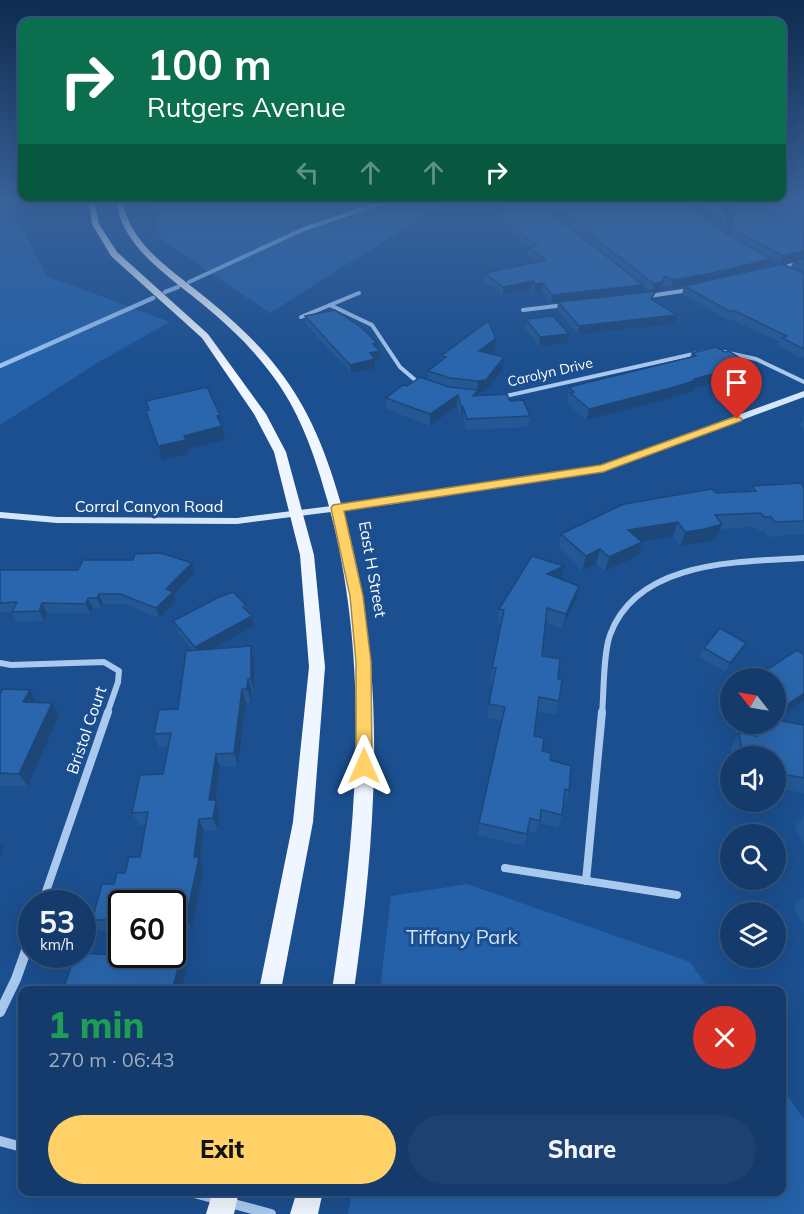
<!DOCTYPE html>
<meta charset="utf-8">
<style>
:root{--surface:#143b6b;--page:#1d4271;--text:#f1f3f6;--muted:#9dadc1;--line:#33557e;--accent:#ffd166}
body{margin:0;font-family:Mulish,sans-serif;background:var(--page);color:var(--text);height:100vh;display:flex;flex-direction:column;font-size:22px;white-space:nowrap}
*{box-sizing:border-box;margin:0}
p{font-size:20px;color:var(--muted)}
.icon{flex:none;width:33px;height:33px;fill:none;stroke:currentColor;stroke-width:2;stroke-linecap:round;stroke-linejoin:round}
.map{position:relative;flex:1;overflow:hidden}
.drawer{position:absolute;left:18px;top:986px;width:768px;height:210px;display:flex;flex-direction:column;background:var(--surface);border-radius:12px;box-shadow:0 6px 24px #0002,0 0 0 2px var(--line)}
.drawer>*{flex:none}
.hud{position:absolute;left:18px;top:18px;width:768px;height:183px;border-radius:12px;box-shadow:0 6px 24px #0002,0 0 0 2px var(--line);background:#0b6e4f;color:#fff;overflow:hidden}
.needle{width:39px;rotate:301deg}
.fabs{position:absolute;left:720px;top:668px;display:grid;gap:12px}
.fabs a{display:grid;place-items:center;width:66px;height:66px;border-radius:50%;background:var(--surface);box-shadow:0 6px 24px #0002,0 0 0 2px var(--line);font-size:30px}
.speed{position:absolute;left:18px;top:890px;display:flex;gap:12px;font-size:30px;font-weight:700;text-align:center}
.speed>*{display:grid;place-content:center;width:78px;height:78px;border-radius:50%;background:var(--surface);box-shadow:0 6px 24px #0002,0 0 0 2px var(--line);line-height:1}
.speed small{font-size:15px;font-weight:400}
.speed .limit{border:3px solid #111;border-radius:9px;background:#fff;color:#111}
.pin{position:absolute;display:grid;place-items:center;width:51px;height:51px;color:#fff;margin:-62px -26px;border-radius:50% 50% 50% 0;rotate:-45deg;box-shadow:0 0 6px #0007}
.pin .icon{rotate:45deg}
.me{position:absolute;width:66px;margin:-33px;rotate:0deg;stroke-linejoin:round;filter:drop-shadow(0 0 4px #0008)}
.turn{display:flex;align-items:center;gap:21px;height:126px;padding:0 30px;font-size:27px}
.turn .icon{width:78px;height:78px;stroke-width:2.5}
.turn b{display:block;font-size:42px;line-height:51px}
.lanes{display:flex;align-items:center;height:57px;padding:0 30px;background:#0003;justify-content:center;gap:30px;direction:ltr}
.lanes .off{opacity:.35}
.round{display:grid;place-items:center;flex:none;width:63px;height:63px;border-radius:32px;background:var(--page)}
.summary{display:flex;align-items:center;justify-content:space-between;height:102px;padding:0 30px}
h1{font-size:36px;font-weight:800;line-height:45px;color:#1e9e55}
.primary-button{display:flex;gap:12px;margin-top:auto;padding:12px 30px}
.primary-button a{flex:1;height:69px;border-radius:36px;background:var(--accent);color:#111;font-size:24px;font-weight:800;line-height:69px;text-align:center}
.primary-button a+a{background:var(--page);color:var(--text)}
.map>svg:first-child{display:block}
</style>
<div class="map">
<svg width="804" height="1214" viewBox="0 0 804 1214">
<rect width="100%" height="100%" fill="#1b4f8f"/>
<g fill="#2461a8">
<path d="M0,198H25L13,210L47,276L170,322L102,360L0,425Z"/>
<path d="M147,198H453L270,313L161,239Z"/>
<path d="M467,884L690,962L710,990H380L391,896Z"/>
<path d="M782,1088L804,1119V1214H348L352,1191H782Z"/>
</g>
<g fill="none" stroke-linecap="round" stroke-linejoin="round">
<path stroke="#9cc4f0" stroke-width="4" d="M189,282L304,229L395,198"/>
<g stroke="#9cc4f0" stroke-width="4.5">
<path d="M165,292L178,287"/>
<path d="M0,366L153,298"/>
</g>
<path stroke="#a9c9ee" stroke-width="3" d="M781,268L804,261"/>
<g stroke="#a9c9ee" stroke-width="4">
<path d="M649,296L689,290"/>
<path d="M330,305L372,325L400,367L421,385"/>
<path d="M523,310L564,305"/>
<path d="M301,317L359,293"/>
<path d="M724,352L756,359L804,382"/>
<path d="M501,397L707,351"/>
</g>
<path stroke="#a9c9ee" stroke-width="4.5" d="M501,397L504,396"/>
<g stroke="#a9c9ee" stroke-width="6">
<path d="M0,663L11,665L104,662L119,671L118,682L107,714"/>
<path d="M602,714C604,693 603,654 610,635C637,560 738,562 804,558"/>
</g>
<g stroke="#a9c9ee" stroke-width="8">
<path d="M505,868L677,895"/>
<path d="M586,881L602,712"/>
<path d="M42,903L108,712"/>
</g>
<g stroke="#a9c9ee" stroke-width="10">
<path d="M0,1012L16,979L32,934"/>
<path d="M0,1141L22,1147"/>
<path d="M186,1191L217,1199"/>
<path d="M230,1203L271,1214"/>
</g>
<path fill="#d6e6fa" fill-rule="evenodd" d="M804,391V397L606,470L394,504L237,524L57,523L0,518V512L57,517L237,518L394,498L601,465Z"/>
<g fill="#f0f6ff" fill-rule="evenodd">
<path d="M88,198H94L99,224L117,252L208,334L266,414L286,452L314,555L325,667L313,822L281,990H259L293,822L309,667L300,555L274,452L254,414L202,338L111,256L92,224Z"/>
<path d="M116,198H122C129,247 177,273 211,302C235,322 259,344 278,369C310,410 327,455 341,504C389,662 377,828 354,990H332C357,827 372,660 327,499C314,453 299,409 269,371C251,347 229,326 206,307C171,277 120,248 116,198Z"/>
<path d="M213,1191H239L234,1214H206Z"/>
<path d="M297,1191H323L318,1214H290Z"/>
</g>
</g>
<g fill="#245895" fill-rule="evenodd">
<path d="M615,198H681L720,230L725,233L683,198H722L729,227L727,234L729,235L736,198H804V357L801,358L779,346L780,342L732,320L726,319L682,294L684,286L695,284L671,288L663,284L660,290L652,292L559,218L643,285L551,303L542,291L534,292L532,289L503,295L484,281L485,273L537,262L528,255L529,248L495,219V212L615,200ZM770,258L780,263L800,259L794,261L791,267L768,266L771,259Z"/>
<path d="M653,301L677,315L675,324L578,334L557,310L558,302Z"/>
<path d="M305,316L377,348L380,359L375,361V368L351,373L306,324Z"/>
<path d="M526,319L569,334L567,343L539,346L525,328Z"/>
<path d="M495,350L490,354L503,369L485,392L478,393L477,396L510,401L530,416L528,427L466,430L463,419L461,420L457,406L430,426L386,409V398L428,380V371L441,362V356Z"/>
<path d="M692,353L745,375L694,388V391L668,399L586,420L568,404V399L567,398L569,387L690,357Z"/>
<path d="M146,401L220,415L225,440L188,449L189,454L162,460L146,411L149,410Z"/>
<path d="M804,416V430L800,425Z"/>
<path d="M752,486L804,488V534L768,537L764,531H758L755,527L720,529L716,539L699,543L680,546L673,536L642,541L638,556L605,571L596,564L582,571L559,548L561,534L716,493L750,491Z"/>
<path d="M0,570L195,573L174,594L176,601L159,618L124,604H103L101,608H93L90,613H47L44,621L17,622L12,612H0Z"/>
<path d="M561,579L576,600L562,628L545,622L542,656L558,679L559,701L556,715L537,711L534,736L542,751L550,760L569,791L565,804L563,803L562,815L558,828L539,823L536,833L528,831L524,846L477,835L502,721L487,718L493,682H490L492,668L501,624L497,623L499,609Z"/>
<path d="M246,605L248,612L252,616L254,626L212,649L251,646L254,660V692H252L251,702L246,703L238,766L220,767L215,800L220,812L218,830L204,831L200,860L204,868L192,929H172V903H122V930L100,931L92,920L114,884L140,857L146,825H139L132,813L163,774L168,746L159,747L154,734L178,709L193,651L176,630L173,621Z"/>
<path d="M746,643L741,652L726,672L699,657L704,648Z"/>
<path d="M776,678L804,701L779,718L776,715Z"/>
<path d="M0,695L37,702L59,715L28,786H0Z"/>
<path d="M769,723L804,725V793L776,788V756H733L731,747L739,733L750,735L756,726L766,728Z"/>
<path d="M804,816V844L795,827Z"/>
<path d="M804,897V923H802L794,907Z"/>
</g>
<g fill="#1d4779">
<path d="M804,251V258L780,263L783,256Z"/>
<path d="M771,259L768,266L709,281L671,288L673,280Z"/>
<path d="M665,276L663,284L660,290L652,292L654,284Z"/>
<path d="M533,281L532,289L503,295V287Z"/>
<path d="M543,283L542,291L534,292L535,284Z"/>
<path d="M643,285L641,293L551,303L552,295Z"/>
<path d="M677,315L675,324L578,334L579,326Z"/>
<path d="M569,334L567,343L539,346L540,337Z"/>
<path d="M496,338L495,350L478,363L479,351Z"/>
<path d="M377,343V351H380V359L375,361V368L351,373L350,365L370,353L373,344Z"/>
<path d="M504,357L503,369L485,392L478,393L477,402L473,396L477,392L478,381Z"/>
<path d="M749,364L745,375L694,388V391L668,399L586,420L589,409L694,379Z"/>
<path d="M458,395L457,406L430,426V414Z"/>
<path d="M463,407V419L461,420L462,409Z"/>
<path d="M220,415L225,440L188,449L189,454L162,460L158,446L184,436L217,416Z"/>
<path d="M678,522L673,536L624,545L628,530Z"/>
<path d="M722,524L716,539L699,543L680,546L685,532Z"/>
<path d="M642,542L638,556L605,571L609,557Z"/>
<path d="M600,549L596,564L582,571L586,556Z"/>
<path d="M192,563L195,573L174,594L176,601L159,618L156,608L166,589Z"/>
<path d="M564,566L561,580L547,574Z"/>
<path d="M579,586L576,600L562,628L566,614Z"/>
<path d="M99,594L103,604L101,608L97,598Z"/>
<path d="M88,598L93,608L90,613L86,604Z"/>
<path d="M42,603L47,613L44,621L39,611Z"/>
<path d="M252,616L254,626L198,657L195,647Z"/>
<path d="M746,643L741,652L726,672L730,663Z"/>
<path d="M251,646L254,660V692L251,679Z"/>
<path d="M248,679L252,692L251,702L247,689Z"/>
<path d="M242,689L246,703L238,766L234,753Z"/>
<path d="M30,690L37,703L23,702Z"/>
<path d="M804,693V701L779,718L788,704Z"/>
<path d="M52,703L59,715L28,786L19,774Z"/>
<path d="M216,754L220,767L214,812L209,800Z"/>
<path d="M216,800L220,812L218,830L213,818Z"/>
<path d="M199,819L204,831L200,860L204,868L192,929L186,919Z"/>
<path d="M0,845L3,848L0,858Z"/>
<path d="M181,958L187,968L181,990H172Z"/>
</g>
<g fill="#2a66ad" stroke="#1d4779" stroke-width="1.5">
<path d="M532,198H537L551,206L565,198H605L619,201L618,198H681L720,230L771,259L712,273L673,280L665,276L662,282L654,284L560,211L556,214L558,218L643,285L552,295L543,283L535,284L533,281L503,287L485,273L545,260L529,247L537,246L495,212L505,202Z"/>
<path d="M693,198H722L729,227Z"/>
<path d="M737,198H802L804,200V251L783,256L731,228Z"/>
<path d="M804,258V265L794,261Z"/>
<path d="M782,264L804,273V349L782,338L787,336L735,311H729L684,286Z"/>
<path d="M656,291L651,299L677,315L579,326L558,302Z"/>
<path d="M335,310L362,328L377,343L373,344L380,351L370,353L375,359L350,365L305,316Z"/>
<path d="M553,316L569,334L540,337L526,319Z"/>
<path d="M488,321L496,338L479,351L504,357L486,380L478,381L450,378L428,371L446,357L441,356Z"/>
<path d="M716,347L725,352L729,351L749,364L694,379L697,380L671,388L589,409L570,393L574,392L569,387L696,356L692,353Z"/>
<path d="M420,377L449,387L478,390L473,396L507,394L510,401L523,400L530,416L467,419L463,407L462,409L458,395L430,414L386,398L403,385L407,386Z"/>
<path d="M207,387L220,415L217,416L222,426L184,436L186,440L158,446L146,411L149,410L146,401Z"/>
<path d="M801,483L804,488V521L775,522L771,517H764L761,513L715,515L722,524L705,529L685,532L678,522L628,530L642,542L609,557L600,549L586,556L561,534L624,504L712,489L716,493L756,491L752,486Z"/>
<path d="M161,553L192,563L166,589L173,592L156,608L120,594H99L97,598H88L86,604L42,603L39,611L12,612L17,602L0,603V570H78L83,560H133L135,554Z"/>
<path d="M532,556L564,566L547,574L579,586L566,614L547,608L542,656L560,659L558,679L562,680L559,701L539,697L534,736L544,738L542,751L551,753L550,760L571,766L569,791L565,789L562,815L541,810L540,821L530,818L527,834L479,823L505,707L489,704L495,672L496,668H492L504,610L499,609Z"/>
<path d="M233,592L246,605L243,607L252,616L195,647L173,621L219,597Z"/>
<path d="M720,628L746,643L730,663L704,648Z"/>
<path d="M251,646V679H248L247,689H242L234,753L216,754L209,800H216L213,818L199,819L194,857H199L186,919H172V903H122V920H92L102,884H114L117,873H125L129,857H140L148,812L132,813L140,775L163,774L171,733L154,734L159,710L178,709L186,651Z"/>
<path d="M797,650L804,655V693L788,704L776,695V678H754Z"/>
<path d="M3,689L30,690L23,702L52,703L19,774L0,773V695Z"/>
<path d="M776,720L804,725V778L776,773V756H743L739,733L757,736L756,726L773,729L772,723H776Z"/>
<path d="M115,952L122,953V954H138L181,958L172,990L63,989L76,954H82V953L113,955Z"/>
</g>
<linearGradient id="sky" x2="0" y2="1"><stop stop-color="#0f2b4f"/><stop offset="0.54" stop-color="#39639b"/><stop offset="1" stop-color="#39639b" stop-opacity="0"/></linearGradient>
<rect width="804" height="368" fill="url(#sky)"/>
<path fill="#ffd166" stroke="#a68842" stroke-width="1.5" d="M737,416L742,419L741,421L603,472L344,511L363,596L371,662L372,766L370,772L364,774L358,772L356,766V662L350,596L331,508L333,505L601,465Z"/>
<g text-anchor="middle" stroke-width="6" stroke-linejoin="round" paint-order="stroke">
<g font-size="14" fill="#fff" stroke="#1b4f8f">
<text transform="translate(550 372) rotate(-13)" y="5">Carolyn Drive</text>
</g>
<g font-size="16" fill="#fff" stroke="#1b4f8f">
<text x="149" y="512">Corral Canyon Road</text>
<text transform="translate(373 569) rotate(80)" y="6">East H Street</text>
<text transform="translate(86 730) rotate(-71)" y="6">Bristol Court</text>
</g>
<g font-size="20" fill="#cfe3fa" stroke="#1b4f8f">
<text x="462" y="944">Tiffany Park</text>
</g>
</g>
</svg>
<div class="fabs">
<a><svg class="needle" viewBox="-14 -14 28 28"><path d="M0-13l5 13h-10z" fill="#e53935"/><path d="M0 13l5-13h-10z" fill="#9dadc1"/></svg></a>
<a><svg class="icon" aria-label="sound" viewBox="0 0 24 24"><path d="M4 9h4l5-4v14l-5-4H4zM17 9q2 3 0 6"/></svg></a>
<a><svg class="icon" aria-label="search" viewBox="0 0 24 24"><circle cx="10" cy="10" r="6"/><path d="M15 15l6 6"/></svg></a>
<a><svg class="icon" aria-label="layers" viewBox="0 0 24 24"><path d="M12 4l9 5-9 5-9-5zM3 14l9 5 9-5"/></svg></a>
</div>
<div class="speed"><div>53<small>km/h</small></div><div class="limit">60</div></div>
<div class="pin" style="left:737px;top:419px;background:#d93025"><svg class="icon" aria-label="arrive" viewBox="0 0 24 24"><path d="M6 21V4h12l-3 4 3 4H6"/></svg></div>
<svg class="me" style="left:364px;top:766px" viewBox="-20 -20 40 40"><path d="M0-17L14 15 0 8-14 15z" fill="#ffd166" stroke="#fff" stroke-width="4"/></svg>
<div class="hud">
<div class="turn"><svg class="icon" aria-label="right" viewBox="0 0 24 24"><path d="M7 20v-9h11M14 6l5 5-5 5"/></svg><div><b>100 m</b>Rutgers Avenue</div></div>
<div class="lanes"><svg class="icon off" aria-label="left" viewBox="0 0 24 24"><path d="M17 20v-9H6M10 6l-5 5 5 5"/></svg><svg class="icon off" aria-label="ahead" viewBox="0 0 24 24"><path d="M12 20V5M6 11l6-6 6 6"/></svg><svg class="icon off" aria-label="ahead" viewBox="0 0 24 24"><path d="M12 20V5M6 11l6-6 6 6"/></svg><svg class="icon" aria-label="right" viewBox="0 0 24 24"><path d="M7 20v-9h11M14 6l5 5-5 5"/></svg></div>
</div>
<section class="drawer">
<div class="summary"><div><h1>1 min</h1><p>270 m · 06:43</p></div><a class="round" style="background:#d93025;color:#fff"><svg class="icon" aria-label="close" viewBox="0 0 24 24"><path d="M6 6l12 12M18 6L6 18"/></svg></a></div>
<div class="primary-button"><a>Exit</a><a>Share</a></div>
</section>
</div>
